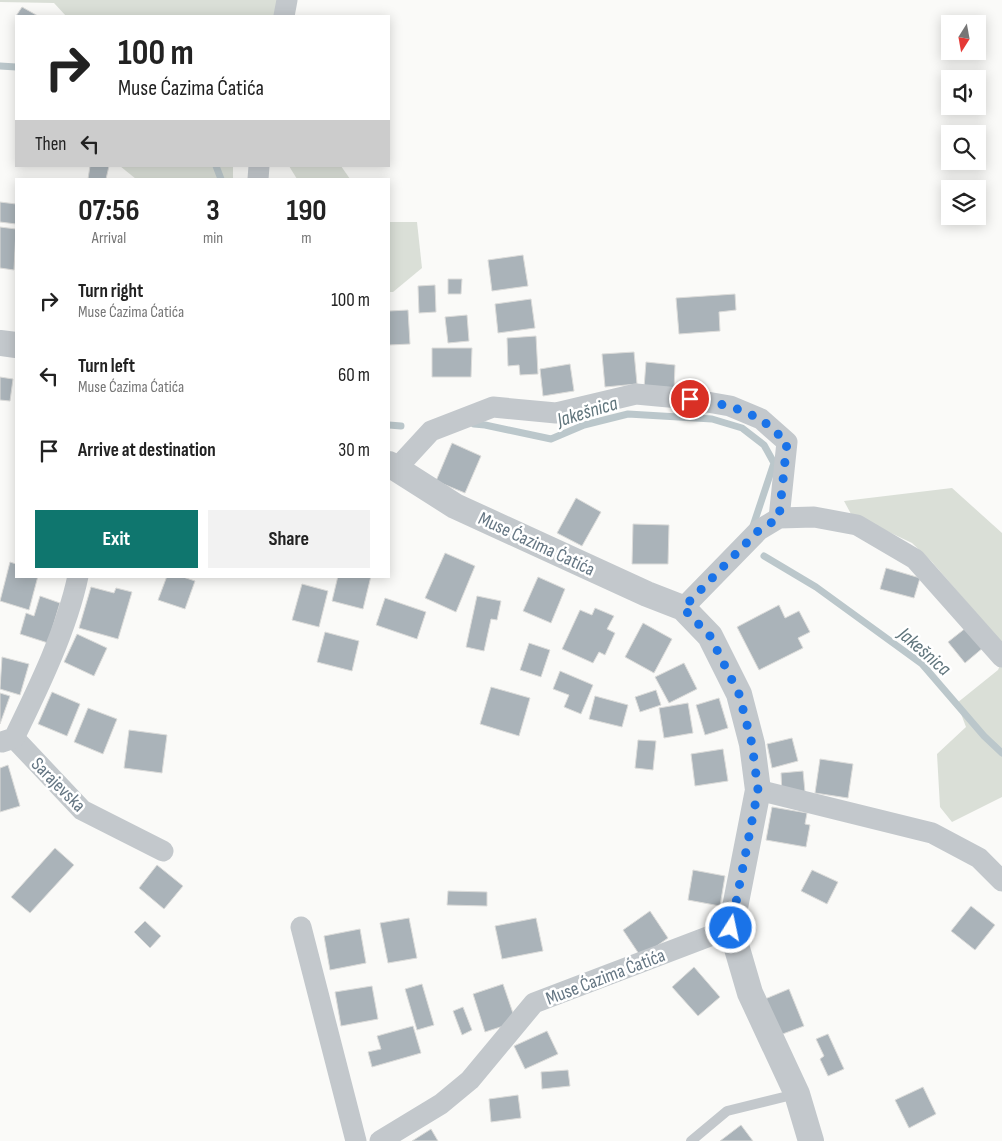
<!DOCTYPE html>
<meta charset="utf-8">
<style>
:root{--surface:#fff;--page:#f2f2f2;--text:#222;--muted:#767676;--accent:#0f766e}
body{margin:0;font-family:"Sofia Sans Condensed",sans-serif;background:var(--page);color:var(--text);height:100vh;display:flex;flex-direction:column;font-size:19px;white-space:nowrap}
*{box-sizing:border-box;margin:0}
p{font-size:16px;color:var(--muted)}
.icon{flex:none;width:28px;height:28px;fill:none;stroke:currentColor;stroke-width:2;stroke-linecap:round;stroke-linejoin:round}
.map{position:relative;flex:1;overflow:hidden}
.sheet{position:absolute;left:15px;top:178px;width:375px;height:400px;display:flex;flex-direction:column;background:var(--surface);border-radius:0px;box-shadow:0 2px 12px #0003}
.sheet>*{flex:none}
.banner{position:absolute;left:15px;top:15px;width:375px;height:152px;border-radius:0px;box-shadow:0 2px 12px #0003;background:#fff;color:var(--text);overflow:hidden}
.needle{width:32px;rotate:191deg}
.controls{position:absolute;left:941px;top:15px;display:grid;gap:10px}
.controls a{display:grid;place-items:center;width:45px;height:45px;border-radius:0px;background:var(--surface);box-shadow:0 2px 12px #0003;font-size:25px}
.pin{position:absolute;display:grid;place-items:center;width:42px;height:42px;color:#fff;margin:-21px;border:2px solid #fff;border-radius:50%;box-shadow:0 1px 5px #0007}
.me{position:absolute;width:55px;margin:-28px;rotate:10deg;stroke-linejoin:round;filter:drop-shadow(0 0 4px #0008)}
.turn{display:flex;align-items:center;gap:18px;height:105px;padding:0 20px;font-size:22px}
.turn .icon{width:65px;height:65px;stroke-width:2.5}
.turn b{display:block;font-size:35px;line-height:42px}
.then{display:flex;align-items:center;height:48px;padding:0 20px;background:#0003;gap:10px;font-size:19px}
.eta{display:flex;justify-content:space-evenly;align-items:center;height:85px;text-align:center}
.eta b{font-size:30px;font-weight:700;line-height:35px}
.button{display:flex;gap:10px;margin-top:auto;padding:10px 20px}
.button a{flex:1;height:58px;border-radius:0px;background:var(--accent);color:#fff;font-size:20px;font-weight:700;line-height:58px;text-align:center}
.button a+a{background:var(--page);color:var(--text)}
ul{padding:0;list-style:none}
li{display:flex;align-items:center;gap:15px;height:75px;padding:0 20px}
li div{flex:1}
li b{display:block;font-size:19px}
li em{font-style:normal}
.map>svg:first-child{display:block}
</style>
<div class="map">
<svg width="1002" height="1141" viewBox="0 0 1002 1141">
<rect width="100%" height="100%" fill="#fafaf8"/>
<g fill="#dadfd7">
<path d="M0,0H281L295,16H66L54,3L0,2Z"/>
<path d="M120,166H233V179H136Z"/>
<path d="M289,166H341L350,179H297Z"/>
<path d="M389,222H417L422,268L393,292H389Z"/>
<path d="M952,488L1002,533V643L932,562L912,543L851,514L844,501Z"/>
<path d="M1002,661V797L952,822L940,807L937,754L966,727L957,703L998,670Z"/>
</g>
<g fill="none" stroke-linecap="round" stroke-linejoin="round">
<g stroke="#bbc7cb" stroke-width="7">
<path d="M0,66L16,67"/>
<path d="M216,166L221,179"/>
<path d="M474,424L485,425L551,439L584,425L628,414L712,419L742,428L764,445L774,463L752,529"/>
<path d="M389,425L401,426"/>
<path d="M764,556L816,587L922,664L984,736L1002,753"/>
</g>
</g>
<g fill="#aab3b9" stroke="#dcdcda">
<path d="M22,7L38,16H16Z"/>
<path d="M90,166H109L106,179H88Z"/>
<path d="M0,202L16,204V224L0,222Z"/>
<path d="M0,227L16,229L14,270L0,268Z"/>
<path d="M523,255L528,286L492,291L488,260Z"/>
<path d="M448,279H462L461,294H448Z"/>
<path d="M435,285L436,312L419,313L418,286Z"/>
<path d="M735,294L736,310L719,312L720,331L679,334L676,298Z"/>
<path d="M531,299L535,328L498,333L495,304Z"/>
<path d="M408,310L410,344L389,345V311Z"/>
<path d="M467,315L469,341L448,343L445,317Z"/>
<path d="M536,336L538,374L520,375L519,365L508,366L507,338Z"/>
<path d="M432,348H472L471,377H432Z"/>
<path d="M634,352L637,384L605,387L602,354Z"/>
<path d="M646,362L675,365L674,390L644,388Z"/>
<path d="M570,364L574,391L543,396L540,369Z"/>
<path d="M0,377L13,379L10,401L0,400Z"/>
<path d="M452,443L481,456L465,493L436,481Z"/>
<path d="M576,498L601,512L582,546L557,533Z"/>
<path d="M633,524L669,525L668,564H632Z"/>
<path d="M445,553L475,566L456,612L425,598Z"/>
<path d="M10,562L16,564V576H38L29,610L0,601Z"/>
<path d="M886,568L920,578L914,598L880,589Z"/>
<path d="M167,576H180L195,581L185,609L158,600Z"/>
<path d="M338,576H371L363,609L332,601Z"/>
<path d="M538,577L565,589L551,623L523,611Z"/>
<path d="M302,584L328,591L319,627L292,620Z"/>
<path d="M91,587L114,593L116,588L132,592L118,639L79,628Z"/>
<path d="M40,596L60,603L48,643L20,634L26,613L34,616Z"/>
<path d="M477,596L501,601L497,620L491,619L484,651L466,647Z"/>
<path d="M385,598L426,612L417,639L376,625Z"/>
<path d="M779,605L785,618L799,611L810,632L798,638L803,648L759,670L737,627Z"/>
<path d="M595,608L614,616L607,629L615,633L605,655L599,652L593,663L562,649L580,610L592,615Z"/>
<path d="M643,623L672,639L654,673L625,657Z"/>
<path d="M967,627L984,647L965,663L948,642Z"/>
<path d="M325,632L359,641L352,671L317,662Z"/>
<path d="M77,634L107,648L94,676L64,662Z"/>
<path d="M529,643L550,650L541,677L520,670Z"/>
<path d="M2,657L29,664L20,695L0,689Z"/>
<path d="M684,663L697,689L669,703L655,677Z"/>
<path d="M560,671L593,685L581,714L564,707L569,695L553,689Z"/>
<path d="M491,687L530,698L519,736L480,724Z"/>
<path d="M656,690L661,705L640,712L635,697Z"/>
<path d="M52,692L80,704L67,736L38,724Z"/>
<path d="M0,693L10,696L0,724Z"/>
<path d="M595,696L628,705L622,727L589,719Z"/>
<path d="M719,698L728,728L705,735L696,705Z"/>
<path d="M688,703L693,733L664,738L659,708Z"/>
<path d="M88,708L117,719L103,754L74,742Z"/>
<path d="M129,730L167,735L162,773L124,768Z"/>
<path d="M792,738L798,761L772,768L767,744Z"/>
<path d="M638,740L656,741L653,770L635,768Z"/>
<path d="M723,749L728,781L695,786L691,754Z"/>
<path d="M820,759L853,764L848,798L815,793Z"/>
<path d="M8,765L20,806L0,812V768Z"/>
<path d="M803,771L805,792L782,794L781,773Z"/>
<path d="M772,807L807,813L805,824L810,825L806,847L766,840Z"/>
<path d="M55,848L74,865L30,913L11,897Z"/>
<path d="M157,865L183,886L164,909L139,888Z"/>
<path d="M693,870L725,876L720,906L688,900Z"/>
<path d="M812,870L838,882L827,904L801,891Z"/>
<path d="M448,891L487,892V906L447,905Z"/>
<path d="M971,906L995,925L975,950L951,931Z"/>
<path d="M650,911L668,938L641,957L623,930Z"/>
<path d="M409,918L417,958L388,963L380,923Z"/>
<path d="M536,918L543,951L502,959L495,926Z"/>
<path d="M145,921L161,936L150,948L134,932Z"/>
<path d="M360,929L366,963L330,970L324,936Z"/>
<path d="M694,967L720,997L698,1016L672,987Z"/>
<path d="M422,984L434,1025L417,1030L405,989Z"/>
<path d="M503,984L516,1022L485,1032L473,994Z"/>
<path d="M372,986L378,1019L341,1026L335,992Z"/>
<path d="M789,989L804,1026L780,1035L765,999Z"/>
<path d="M463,1007L472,1030L462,1035L453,1011Z"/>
<path d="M413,1026L421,1053L372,1067L368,1052L381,1049L377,1036Z"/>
<path d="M547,1031L558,1054L525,1069L514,1046Z"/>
<path d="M828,1034L844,1069L828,1076L820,1059L824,1056L816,1039Z"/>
<path d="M568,1070L570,1086L542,1089L541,1072Z"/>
<path d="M923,1087L936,1114L909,1128L895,1100Z"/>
<path d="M518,1095L521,1118L491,1122L489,1099Z"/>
<path d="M741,1125L753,1141H720Z"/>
<path d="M431,1129L438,1141H412Z"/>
</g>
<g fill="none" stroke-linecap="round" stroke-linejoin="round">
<path stroke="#c3c8cc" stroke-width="10" d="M691,1141L727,1111L796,1094"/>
<g stroke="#c3c8cc" stroke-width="21">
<path d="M284,16L287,0"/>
<path d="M258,179L259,166"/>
<path d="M396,469L431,431L493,407L556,413L636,394L690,399L730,406L761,419L787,442L779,518"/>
<path d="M683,608L759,530L779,518L814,517L857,525L915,559L1002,657"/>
<path d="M14,738L82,810L163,851"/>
<path d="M2,742L14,738C38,689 67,629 78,576"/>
<path d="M758,790L932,833L979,858L1002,881"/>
<path d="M301,927L356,1141"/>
<path d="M380,1141L441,1104L470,1080L534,1003L731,928"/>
</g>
<g stroke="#c3c8cc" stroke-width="26">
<path d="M0,343L16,345"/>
<path d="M389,464L455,506L647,594L683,608L710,636L739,694L752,744L758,790L731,928L750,993L797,1094L811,1141"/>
</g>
</g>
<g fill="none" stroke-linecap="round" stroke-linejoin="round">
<path stroke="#1a73e8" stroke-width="9" stroke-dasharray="0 16.2" d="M690,399L730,406L761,419L787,442L779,518L759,530L683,608L710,636L739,694L752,744L758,790L731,928"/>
</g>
<g text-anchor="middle" stroke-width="5" stroke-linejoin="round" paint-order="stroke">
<g font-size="19" fill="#657683" stroke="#fff">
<text transform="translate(537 543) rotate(25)" y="7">Muse Ćazima Ćatića</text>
<text transform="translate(59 784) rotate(45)" y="7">Sarajevska</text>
<text transform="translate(605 976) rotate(-21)" y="7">Muse Ćazima Ćatića</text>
</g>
<g font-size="20" font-style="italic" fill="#60757c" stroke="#fff">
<text transform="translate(587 411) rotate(-17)" y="7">Jakešnica</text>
<text transform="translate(925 651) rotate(41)" y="7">Jakešnica</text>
</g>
</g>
</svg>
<div class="controls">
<a><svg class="needle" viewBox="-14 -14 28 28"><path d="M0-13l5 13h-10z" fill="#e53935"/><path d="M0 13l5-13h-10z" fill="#767676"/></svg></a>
<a><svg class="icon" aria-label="sound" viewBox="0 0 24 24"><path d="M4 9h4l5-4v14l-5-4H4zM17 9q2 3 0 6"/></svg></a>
<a><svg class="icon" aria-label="search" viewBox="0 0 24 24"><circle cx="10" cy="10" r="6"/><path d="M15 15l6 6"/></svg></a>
<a><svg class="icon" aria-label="layers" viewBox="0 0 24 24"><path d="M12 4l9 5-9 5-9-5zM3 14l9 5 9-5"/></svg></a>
</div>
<div class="pin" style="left:690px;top:399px;background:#d93025"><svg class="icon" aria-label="arrive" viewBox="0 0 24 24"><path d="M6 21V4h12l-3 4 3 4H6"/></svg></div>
<svg class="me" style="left:731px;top:928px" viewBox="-20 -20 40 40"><circle r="17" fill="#1a73e8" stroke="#fff" stroke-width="3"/><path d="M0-11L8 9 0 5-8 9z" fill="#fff"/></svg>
<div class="banner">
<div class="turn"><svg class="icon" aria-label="right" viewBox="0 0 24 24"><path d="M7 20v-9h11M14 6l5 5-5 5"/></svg><div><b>100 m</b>Muse Ćazima Ćatića</div></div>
<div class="then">Then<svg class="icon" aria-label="left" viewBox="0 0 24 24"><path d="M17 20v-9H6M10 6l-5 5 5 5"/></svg></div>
</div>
<section class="sheet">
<div class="eta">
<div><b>07:56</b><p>Arrival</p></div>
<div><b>3</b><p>min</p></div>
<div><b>190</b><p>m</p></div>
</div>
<ul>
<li><svg class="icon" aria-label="right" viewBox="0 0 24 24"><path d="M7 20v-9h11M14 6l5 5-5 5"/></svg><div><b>Turn right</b><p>Muse Ćazima Ćatića</p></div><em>100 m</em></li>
<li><svg class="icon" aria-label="left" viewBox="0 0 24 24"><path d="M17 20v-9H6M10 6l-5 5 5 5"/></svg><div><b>Turn left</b><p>Muse Ćazima Ćatića</p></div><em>60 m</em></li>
<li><svg class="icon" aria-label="arrive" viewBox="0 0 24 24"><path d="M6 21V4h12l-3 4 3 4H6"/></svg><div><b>Arrive at destination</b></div><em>30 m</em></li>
</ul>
<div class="button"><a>Exit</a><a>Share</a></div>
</section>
</div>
